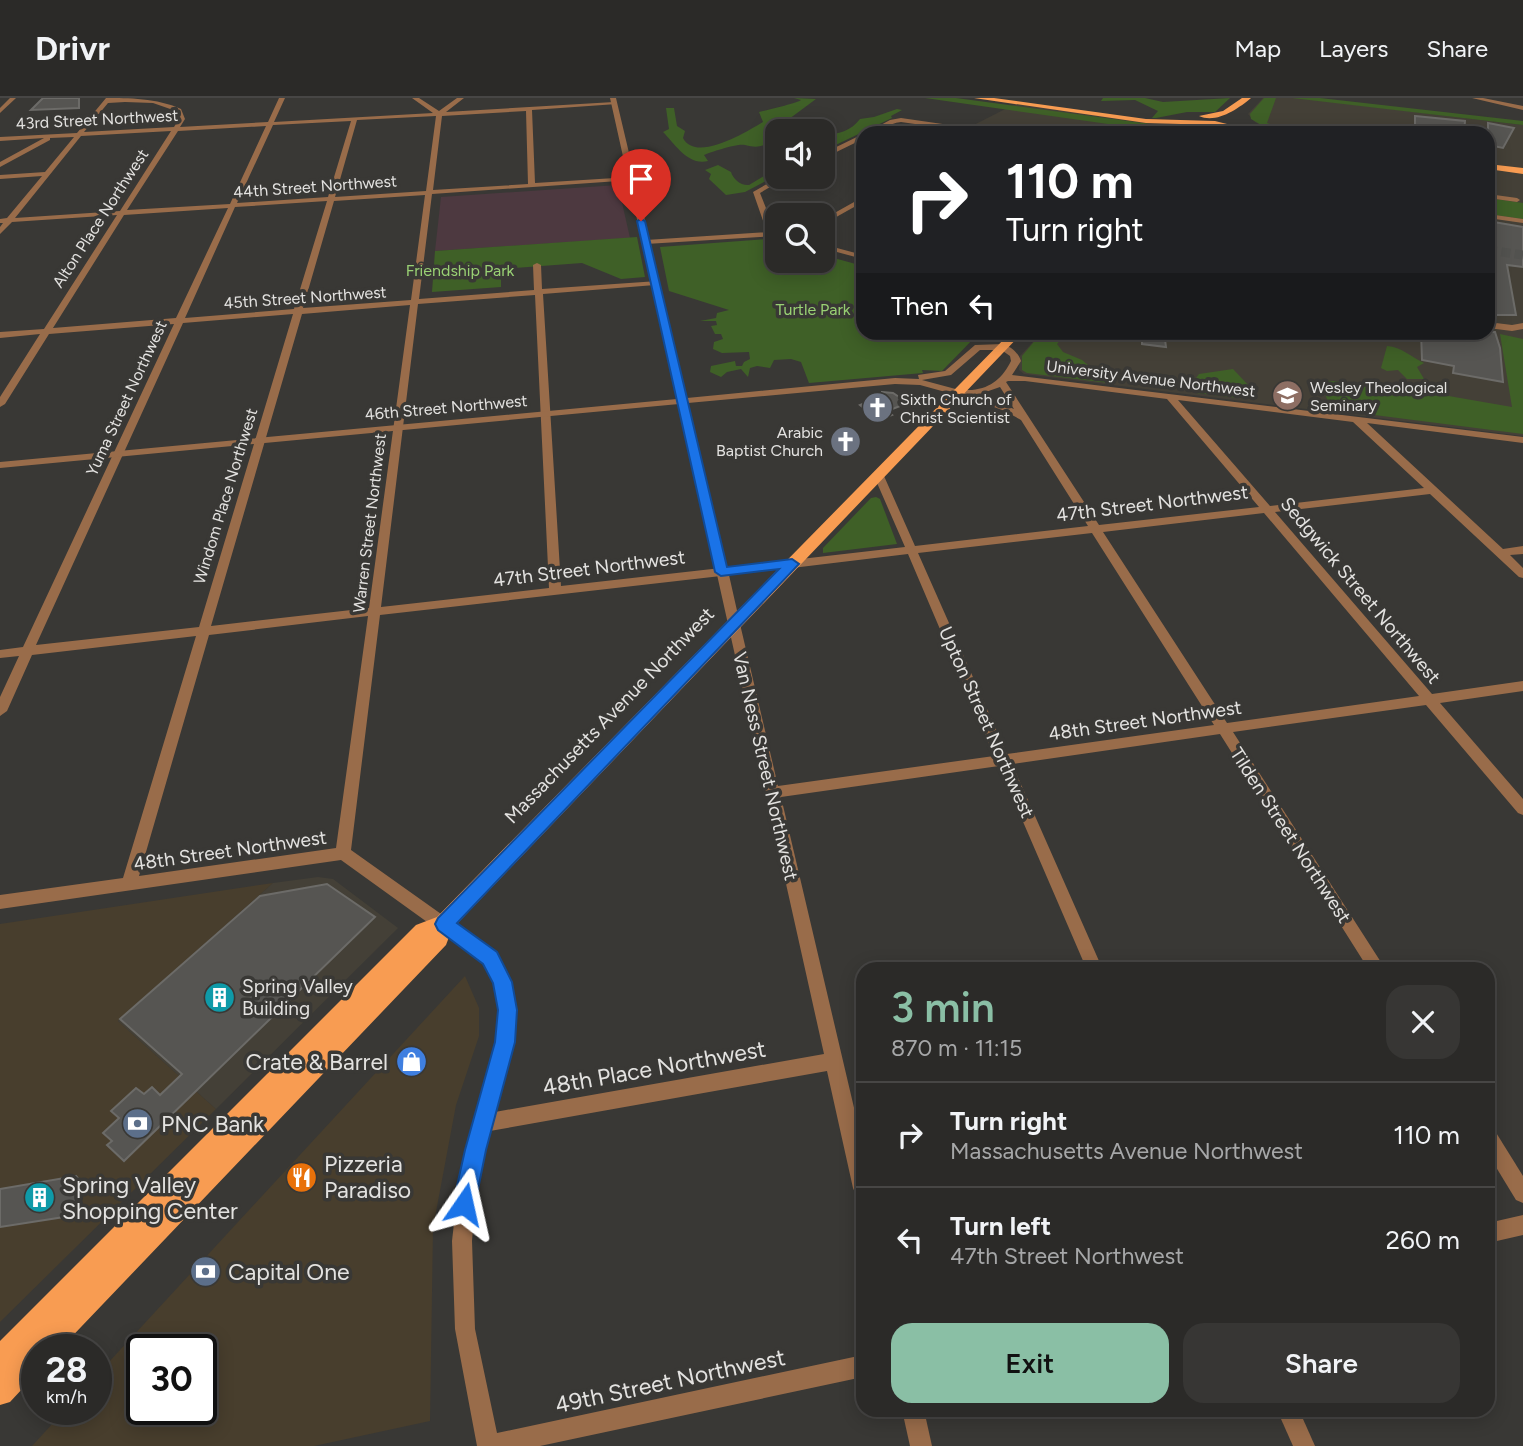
<!DOCTYPE html>
<meta charset="utf-8">
<style>
:root{--surface:#2b2a28;--page:#373634;--text:#f1f3f6;--muted:#a6a7a8;--line:#474645;--accent:#8abfa5}
body{margin:0;font-family:Figtree,sans-serif;background:var(--page);color:var(--text);height:100vh;display:flex;flex-direction:column;font-size:26px;white-space:nowrap}
*{box-sizing:border-box;margin:0}
p{font-size:23px;color:var(--muted)}
.icon{flex:none;width:38px;height:38px;fill:none;stroke:currentColor;stroke-width:2;stroke-linecap:round;stroke-linejoin:round}
.map{position:relative;flex:1;overflow:hidden}
.details{position:absolute;left:856px;top:864px;width:639px;height:455px;display:flex;flex-direction:column;background:var(--surface);border-radius:21px;box-shadow:0 4px 18px #0003,0 0 0 2px var(--line)}
.details>*{flex:none}
.guide{position:absolute;left:856px;top:28px;width:639px;height:214px;border-radius:21px;box-shadow:0 4px 18px #0003,0 0 0 2px var(--line);background:#202124;color:#fff;overflow:hidden}
.controls{position:absolute;left:765px;top:21px;display:grid;gap:14px}
.controls a{display:grid;place-items:center;width:70px;height:70px;border-radius:14px;background:var(--surface);box-shadow:0 4px 18px #0003,0 0 0 2px var(--line);font-size:35px}
.speed{position:absolute;left:21px;top:1236px;display:flex;gap:14px;font-size:35px;font-weight:700;text-align:center}
.speed>*{display:grid;place-content:center;width:91px;height:91px;border-radius:50%;background:var(--surface);box-shadow:0 4px 18px #0003,0 0 0 2px var(--line);line-height:1}
.speed small{font-size:18px;font-weight:400}
.speed .limit{border:4px solid #111;border-radius:10px;background:#fff;color:#111}
.pin{position:absolute;display:grid;place-items:center;width:60px;height:60px;color:#fff;margin:-72px -30px;border-radius:50% 50% 50% 0;rotate:-45deg;box-shadow:0 0 7px #0007}
.pin .icon{rotate:45deg}
.me{position:absolute;width:77px;margin:-38px;rotate:11deg;stroke-linejoin:round;filter:drop-shadow(0 0 5px #0008)}
.turn{display:flex;align-items:center;gap:24px;height:147px;padding:0 35px;font-size:32px}
.turn .icon{width:91px;height:91px;stroke-width:2.5}
.turn b{display:block;font-size:49px;line-height:60px}
.then{display:flex;align-items:center;height:66px;padding:0 35px;background:#0003;gap:14px;font-size:26px}
.round{display:grid;place-items:center;flex:none;width:74px;height:74px;border-radius:21px;background:var(--page)}
.summary{display:flex;align-items:center;justify-content:space-between;height:119px;padding:0 35px}
h1{font-size:42px;font-weight:600;line-height:52px;color:var(--accent)}
.button{display:flex;gap:14px;margin-top:auto;padding:14px 35px}
.button a{flex:1;height:80px;border-radius:21px;background:var(--accent);color:#111;font-size:28px;font-weight:600;line-height:80px;text-align:center}
.button a+a{background:var(--page);color:var(--text)}
ul{padding:0;list-style:none}
li{display:flex;align-items:center;gap:21px;height:105px;padding:0 35px;border-top:2px solid var(--line)}
li div{flex:1}
li b{display:block;font-size:26px}
li em{font-style:normal}
header{display:flex;align-items:center;gap:42px;box-sizing:border-box;height:98px;padding:0 35px;background:var(--surface);border-bottom:2px solid var(--line)}
header strong{font-size:33px}
nav{display:flex;gap:38px;margin-inline-start:auto;font-size:24px}
.map>svg:first-child{display:block}
</style>
<header>
<strong>Drivr</strong>
<nav><a>Map</a><a>Layers</a><a>Share</a></nav>
</header>
<div class="map">
<svg width="1523" height="1348" viewBox="0 0 1523 1348">
<rect width="100%" height="100%" fill="#393835"/>
<g fill="#483e2d" fill-rule="evenodd">
<path d="M273,785L118,923L216,1011L0,1224V826Z"/>
<path d="M465,878L479,910V938L456,1007L433,1130L430,1323L314,1348H32L66,1311H96V1278ZM142,1251H201V1311H142Z"/>
</g>
<path fill="#4d3940" d="M618,87L630,140L435,153L441,99Z"/>
<g fill="#444037">
<path d="M1263,0H1299L1523,27V338L1024,276L1019,272L1020,258L1041,235L1488,234V35H1274L1255,24L1248,16Z"/>
<path d="M1017,5L1172,26V31L1177,35H998L968,30Z"/>
<path d="M318,779L333,781L398,830L216,1011L118,923L273,785Z"/>
</g>
<g fill="#3f6027">
<path d="M794,0L816,1L789,21L774,25L786,28L764,38L767,46C757,50 754,49 745,47C738,45 711,54 704,57L708,63C688,68 675,46 663,34L669,31L666,10H674L677,28L685,33L683,40C696,65 746,34 763,24L759,14C767,12 798,5 801,2Z"/>
<path d="M925,0H956L1150,26L1166,35H1133L1132,31L1115,27Z"/>
<path d="M1103,0H1145L1163,4L1230,0L1215,14H1187L1156,20H1152L1158,13L1135,2L1101,3Z"/>
<path d="M1264,0H1290H1276L1267,25L1296,35H1275L1251,21L1250,16Z"/>
<path d="M1292,0H1320L1523,23V27Z"/>
<path d="M897,11L902,12L891,18L892,20L823,53V37C839,36 851,33 860,21L874,19Z"/>
<path d="M718,67L731,74C733,81 741,88 749,87L777,70V77L745,94L726,97L709,81L711,76L705,72Z"/>
<path d="M1488,100L1523,105V121L1488,116Z"/>
<path d="M637,139L645,179L621,181L582,165L501,171V189L432,194L435,153Z"/>
<path d="M766,141L777,144V163H822L823,157L863,168V234L979,235L942,273L922,272L923,275L809,285L801,264L791,261L774,262L770,270L757,268L750,270L748,279L741,271L727,274L721,279L710,274L711,268L735,263L736,268H742L744,264L750,261L749,254L722,255L713,251L714,244L723,241L721,236H715L711,228L717,227L716,223H700L716,220L717,215L729,212L669,193L660,149Z"/>
<path d="M1042,234L1058,235L1062,240L1057,246L1063,254L1082,262L1109,285L1027,275L1022,272V258Z"/>
<path d="M1500,236L1523,241V336L1351,314L1327,301L1320,282L1391,288L1512,309Z"/>
<path d="M1387,248C1402,249 1411,259 1424,265L1417,269L1424,281H1407L1398,272L1387,273L1381,270Z"/>
<path d="M1233,271L1251,290L1239,300L1196,295L1194,283L1199,276Z"/>
<path d="M876,399L880,401L897,446L823,455V450L871,400Z"/>
</g>
<g fill="#565552" stroke="#6c6b68" stroke-width="2">
<path d="M43,0H79V10L31,12Z"/>
<path d="M1415,18L1465,23L1464,35H1415Z"/>
<path d="M1488,25L1514,30L1503,50L1488,47Z"/>
<path d="M1488,123L1523,129V169L1507,167L1516,217H1488Z"/>
<path d="M1142,234H1164L1166,249L1142,246Z"/>
<path d="M1421,234H1495L1500,250L1503,284L1453,275L1454,268L1422,262Z"/>
<path d="M882,294L893,295L908,305L887,313L892,317L879,322L860,307L882,298Z"/>
<path d="M327,786L375,819L124,1063L107,1047L112,1043L103,1035L119,1020L111,1013L136,990L144,996L152,989L160,997L182,976L120,921L260,798Z"/>
<path d="M76,1078L82,1085L75,1108L64,1119L0,1129V1091Z"/>
</g>
<g fill="none" stroke-linecap="round" stroke-linejoin="round">
<path stroke="#52524f" stroke-width="9" stroke-dasharray="9 4.5" stroke-linecap="butt" d="M1488,152L1523,157"/>
<g fill="#996c4a" fill-rule="evenodd">
<path d="M1488,96L1517,100L1520,102L1517,104L1488,100Z"/>
<path d="M1488,116L1523,121V125L1488,120Z"/>
</g>
<g fill="#996c4a" fill-rule="evenodd">
<path d="M10,0H16L0,15V10Z"/>
<path d="M106,0C128,0 157,0 181,11L185,21L180,29L268,24L279,0H285L274,24L433,15L412,0H419L439,13L457,0H464L446,14L614,4L617,6L532,12L535,85L631,79L633,82L432,96L419,201L534,192L533,167L537,165L541,167L542,191L658,183L659,185L655,187L543,196L561,488L721,470L727,474L721,478L380,517L351,752L496,855L513,893L516,933L495,1014L824,956L728,526L734,522L740,526L778,688L994,658L908,456L792,470L786,466L792,462L905,449L874,378L879,375L884,378L915,448L1088,428L1021,322L1005,313L955,295C961,292 965,292 972,292C992,290 1003,279 1011,263L1010,258L1000,251V247C1009,246 1018,254 1021,263L1012,277L1523,339V345L1367,325L1503,451L1523,448V456L1510,457L1523,470V480L1519,479L1430,396L1275,414L1432,596L1523,583V593L1440,605L1523,701V717L1518,715L1426,607L1233,634L1386,872H1369L1220,636L1012,666L1103,872H1087L999,668L781,699L863,1048V1099L856,1097L853,1090L827,973L490,1033L477,1081L472,1143L475,1231L497,1335L863,1257V1279L540,1348H477L455,1231L452,1143L459,1081L498,933L497,893L484,865L341,762L0,811V797L123,780L196,538L32,557L7,613L0,618V599L19,558L0,560V552L23,549L174,226L49,236L5,306L0,309V299L40,236L0,240V234L44,231L117,117L12,124L0,136V129L3,125H0V121L7,120L42,78L0,81V77L45,74L74,39L50,40V42L0,69V64L44,40L0,43V39L77,35ZM125,4L153,5L176,13L179,21L174,29L84,34L108,5ZM526,13L528,86L433,92L442,18ZM436,18L426,93L335,99L357,22ZM351,23L328,99L237,105L273,27ZM266,28L230,106L127,112L178,33ZM171,33L120,113L15,120L81,38ZM425,97L411,202L303,210L334,103ZM327,103L294,211L185,220L235,109ZM228,110L176,220L53,230L124,117ZM535,197L549,490L381,509L418,206ZM410,207L369,510L211,528L302,216ZM293,216L199,529L36,547L183,225ZM1008,283H1025L1167,301L1259,409L1099,427L1006,284ZM1000,289L1014,311L977,297ZM1178,302L1353,324L1424,390L1270,408ZM1264,415L1419,598L1227,625L1103,434ZM1092,435L1214,627L1007,656L918,455ZM368,518L336,750L139,778L209,537Z"/>
<path d="M1472,0H1483L1523,8V12Z"/>
<path d="M901,20L991,33L994,35H978L901,24C888,25 879,35 866,35L890,22Z"/>
<path d="M863,36V41L822,61V56Z"/>
<path d="M779,79H787L760,95L777,138L646,146L642,144L646,142L767,134L753,94Z"/>
<path d="M863,99V104L822,127V122Z"/>
<path d="M822,146L863,157V161L822,150Z"/>
<path d="M1488,224L1512,227L1523,225V231L1512,233L1488,230Z"/>
<path d="M1488,1031L1495,1033L1523,1078V1105L1516,1102L1488,1056Z"/>
<path d="M1523,1117V1137L1488,1145V1125Z"/>
<path d="M902,1312H924L932,1348H910Z"/>
<path d="M1277,1312H1299L1315,1348H1293Z"/>
</g>
<path fill="#996c4a" fill-rule="evenodd" d="M610,0H616L687,300L895,280L919,281L918,277L945,273L975,247L1003,246L1007,249L1003,252H980L951,277L922,282L963,293V297L960,298L920,287L895,286L688,305L727,470L792,462L798,466L792,470L729,477L740,526L738,529H730L728,526L679,306L0,370V364L677,301Z"/>
<g fill="#f89c52" fill-rule="evenodd">
<path d="M974,0H994L1146,21L1215,23L1263,35H1249L1215,27L1146,25Z"/>
<path d="M1242,0H1251C1238,11 1216,26 1199,18L1223,13Z"/>
<path d="M1488,66L1523,70V76L1488,71Z"/>
<path d="M1011,234H1023L452,831L446,847L60,1251H37V1275L10,1304L0,1307V1243L416,827L437,819Z"/>
</g>
</g>
<path fill="#1a73e8" stroke="#114b97" stroke-width="2" d="M641,121L645,123L727,469L792,461L799,466L457,825L497,854L512,884L517,912L515,944L486,1052L475,1106L472,1114L464,1117L456,1114L453,1106L465,1052L495,944L498,912L493,885L483,866L438,832L435,826L438,820L779,471L721,478L715,474L637,123Z"/>
<defs>
<symbol id="university-disc" viewBox="-11 -11 22 22"><circle r="9.5" fill="#8d6e63" stroke="#393835"/><path d="M0-5L7-2L0 1L-7-2ZM-4 1L0 2.5L4 1V4Q0 6-4 4Z" fill="#fff"/></symbol>
<symbol id="church-disc" viewBox="-11 -11 22 22"><circle r="9.5" fill="#6b7280" stroke="#393835"/><path d="M-1.2-6h2.4v3.5h3.3v2.4h-3.3V6h-2.4V-.1h-3.3v-2.4h3.3Z" fill="#fff"/></symbol>
<symbol id="building-disc" viewBox="-11 -11 22 22"><circle r="9.5" fill="#0f9aa8" stroke="#393835"/><path d="M-4-6H4V6H1V3H-1V6H-4ZM-2.5-4.3h1.7v1.8h-1.7ZM.8-4.3h1.7v1.8H.8ZM-2.5-1h1.7V.8h-1.7ZM.8-1h1.7V.8H.8Z" fill="#fff"/></symbol>
<symbol id="shop-disc" viewBox="-11 -11 22 22"><circle r="9.5" fill="#3f7fe0" stroke="#393835"/><path d="M-5-2.5h2.3a2.7 3.5 0 0 1 5.4 0H5L5.5 6h-11ZM-1.5-2.5h3a1.5 2.3 0 0 0-3 0Z" fill="#fff"/></symbol>
<symbol id="bank-disc" viewBox="-11 -11 22 22"><circle r="9.5" fill="#5c6f8a" stroke="#393835"/><path d="M-6-4H6V4H-6ZM0-2.3a2.3 2.3 0 1 0 0 4.6a2.3 2.3 0 1 0 0-4.6Z" fill="#fff"/></symbol>
<symbol id="restaurant-disc" viewBox="-11 -11 22 22"><circle r="9.5" fill="#e8710a" stroke="#393835"/><path d="M-5-6h1v4h1v-4h1v4h1v-4h1v5L-1.5 .5V6h-2V.5L-5-1ZM5-6V6H3V1.5H1.5Q1.5-4 5-6Z" fill="#fff"/></symbol>
</defs>
<g fill-rule="evenodd">
<use href="#university-disc" x="1270" y="280" width="35" height="35"/>
<use href="#church-disc" x="860" y="292" width="35" height="35"/>
<use href="#church-disc" x="828" y="326" width="35" height="35"/>
<use href="#building-disc" x="202" y="882" width="35" height="35"/>
<use href="#shop-disc" x="394" y="946" width="35" height="35"/>
<use href="#bank-disc" x="120" y="1008" width="35" height="35"/>
<use href="#restaurant-disc" x="284" y="1062" width="35" height="35"/>
<use href="#building-disc" x="22" y="1082" width="35" height="35"/>
<use href="#bank-disc" x="188" y="1156" width="35" height="35"/>
</g>
<g text-anchor="middle" stroke-width="7" stroke-linejoin="round" paint-order="stroke">
<g font-size="16" fill="#e3e2e0" stroke="#393835">
<text transform="translate(97 21) rotate(-3)" y="6">43rd Street Northwest</text>
<text transform="translate(315 88) rotate(-4)" y="6">44th Street Northwest</text>
<text transform="translate(100 120) rotate(-57)" y="6">Alton Place Northwest</text>
<text transform="translate(305 199) rotate(-4)" y="6">45th Street Northwest</text>
<text transform="translate(1151 280) rotate(7)" y="6">University Avenue Northwest</text>
<text transform="translate(126 300) rotate(-65)" y="6">Yuma Street Northwest</text>
<text transform="translate(446 309) rotate(-5)" y="6">46th Street Northwest</text>
<text transform="translate(225 398) rotate(-73)" y="6">Windom Place Northwest</text>
<text transform="translate(369 425) rotate(-83)" y="6">Warren Street Northwest</text>
</g>
<g font-size="16" fill="#99d174" stroke="#393835">
<text x="460" y="178">Friendship Park</text>
<text x="813" y="217">Turtle Park</text>
</g>
<g font-size="16" fill="#e3e2e0" stroke="#393835" text-anchor="start">
<text x="1310" y="295">Wesley Theological<tspan x="1310" dy="18">Seminary</tspan></text>
<text x="900" y="307">Sixth Church of<tspan x="900" dy="18">Christ Scientist</tspan></text>
<text x="823" y="340" text-anchor="end">Arabic<tspan x="823" dy="18">Baptist Church</tspan></text>
</g>
<g font-size="19" fill="#e3e2e0" stroke="#393835">
<text transform="translate(1152 405) rotate(-7)" y="7">47th Street Northwest</text>
<text transform="translate(589 470) rotate(-7)" y="7">47th Street Northwest</text>
<text transform="translate(1361 492) rotate(50)" y="7">Sedgwick Street Northwest</text>
<text transform="translate(609 617) rotate(-46)" y="7">Massachusetts Avenue Northwest</text>
<text transform="translate(1145 622) rotate(-8)" y="7">48th Street Northwest</text>
<text transform="translate(987 624) rotate(66)" y="7">Upton Street Northwest</text>
<text transform="translate(766 668) rotate(77)" y="7">Van Ness Street Northwest</text>
<text transform="translate(1291 737) rotate(57)" y="7">Tilden Street Northwest</text>
<text transform="translate(230 752) rotate(-8)" y="7">48th Street Northwest</text>
</g>
<g font-size="19" fill="#e3e2e0" stroke="#393835" text-anchor="start">
<text x="242" y="895">Spring Valley<tspan x="242" dy="22">Building</tspan></text>
</g>
<g font-size="23" fill="#e3e2e0" stroke="#393835" text-anchor="start">
<text x="388" y="972" text-anchor="end">Crate &amp; Barrel</text>
<text x="161" y="1034">PNC Bank</text>
<text x="324" y="1074">Pizzeria<tspan x="324" dy="26">Paradiso</tspan></text>
<text x="62" y="1095">Spring Valley<tspan x="62" dy="26">Shopping Center</tspan></text>
<text x="228" y="1182">Capital One</text>
</g>
<g font-size="23" fill="#e3e2e0" stroke="#393835">
<text transform="translate(654 970) rotate(-10)" y="8">48th Place Northwest</text>
<text transform="translate(670 1283) rotate(-12)" y="8">49th Street Northwest</text>
</g>
</g>
</svg>
<div class="controls">
<a><svg class="icon" aria-label="sound" viewBox="0 0 24 24"><path d="M4 9h4l5-4v14l-5-4H4zM17 9q2 3 0 6"/></svg></a>
<a><svg class="icon" aria-label="search" viewBox="0 0 24 24"><circle cx="10" cy="10" r="6"/><path d="M15 15l6 6"/></svg></a>
</div>
<div class="speed"><div>28<small>km/h</small></div><div class="limit">30</div></div>
<div class="pin" style="left:641px;top:123px;background:#d93025"><svg class="icon" aria-label="arrive" viewBox="0 0 24 24"><path d="M6 21V4h12l-3 4 3 4H6"/></svg></div>
<svg class="me" style="left:464px;top:1106px" viewBox="-20 -20 40 40"><path d="M0-17L14 15 0 8-14 15z" fill="#1a73e8" stroke="#fff" stroke-width="4"/></svg>
<div class="guide">
<div class="turn"><svg class="icon" aria-label="right" viewBox="0 0 24 24"><path d="M7 20v-9h11M14 6l5 5-5 5"/></svg><div><b>110 m</b>Turn right</div></div>
<div class="then">Then<svg class="icon" aria-label="left" viewBox="0 0 24 24"><path d="M17 20v-9H6M10 6l-5 5 5 5"/></svg></div>
</div>
<section class="details">
<div class="summary"><div><h1>3 min</h1><p>870 m · 11:15</p></div><a class="round"><svg class="icon" aria-label="close" viewBox="0 0 24 24"><path d="M6 6l12 12M18 6L6 18"/></svg></a></div>
<ul>
<li><svg class="icon" aria-label="right" viewBox="0 0 24 24"><path d="M7 20v-9h11M14 6l5 5-5 5"/></svg><div><b>Turn right</b><p>Massachusetts Avenue Northwest</p></div><em>110 m</em></li>
<li><svg class="icon" aria-label="left" viewBox="0 0 24 24"><path d="M17 20v-9H6M10 6l-5 5 5 5"/></svg><div><b>Turn left</b><p>47th Street Northwest</p></div><em>260 m</em></li>
</ul>
<div class="button"><a>Exit</a><a>Share</a></div>
</section>
</div>
